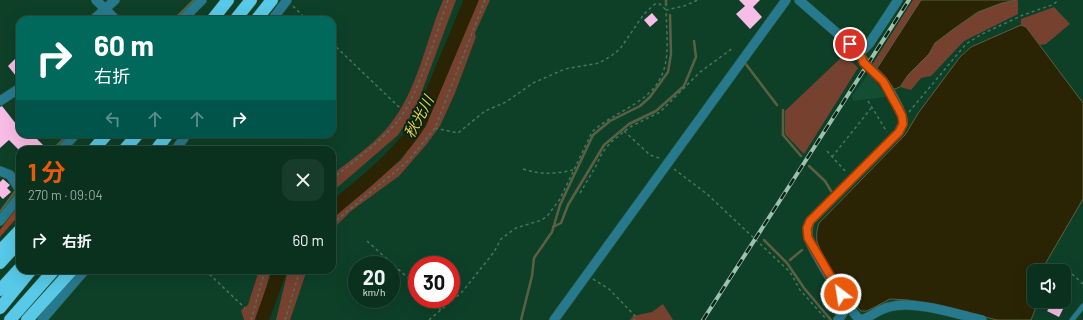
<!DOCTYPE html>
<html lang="ja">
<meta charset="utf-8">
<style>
:root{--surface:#0a301e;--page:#183c2b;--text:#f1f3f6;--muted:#99a9a4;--line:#2a4b3c;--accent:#ea580c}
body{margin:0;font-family:Barlow,"Noto Sans JP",sans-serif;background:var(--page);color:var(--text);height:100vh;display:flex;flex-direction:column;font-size:15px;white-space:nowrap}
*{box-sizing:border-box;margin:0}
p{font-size:13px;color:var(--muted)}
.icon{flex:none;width:22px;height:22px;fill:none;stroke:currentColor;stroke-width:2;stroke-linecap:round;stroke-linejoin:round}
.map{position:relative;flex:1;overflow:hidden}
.side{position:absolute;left:16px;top:146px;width:320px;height:128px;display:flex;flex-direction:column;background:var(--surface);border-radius:12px;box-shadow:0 4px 16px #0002,0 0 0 1px var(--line)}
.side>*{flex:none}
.banner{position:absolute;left:16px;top:16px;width:320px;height:122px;border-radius:12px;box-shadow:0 4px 16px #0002,0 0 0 1px var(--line);background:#00695c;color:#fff;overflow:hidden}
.buttons{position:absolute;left:1027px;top:264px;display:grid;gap:8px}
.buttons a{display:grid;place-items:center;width:44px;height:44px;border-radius:8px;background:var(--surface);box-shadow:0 4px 16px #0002,0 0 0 1px var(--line);font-size:20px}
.speed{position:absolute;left:348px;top:256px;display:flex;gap:8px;font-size:20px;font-weight:700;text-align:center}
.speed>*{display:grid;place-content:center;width:52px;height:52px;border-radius:50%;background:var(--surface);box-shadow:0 4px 16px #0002,0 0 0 1px var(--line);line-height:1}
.speed small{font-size:10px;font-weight:400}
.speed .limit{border:6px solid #d22;background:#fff;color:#111}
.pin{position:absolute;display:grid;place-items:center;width:34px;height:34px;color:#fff;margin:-17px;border:2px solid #fff;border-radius:50%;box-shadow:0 1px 4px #0007}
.me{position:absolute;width:44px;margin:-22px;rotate:329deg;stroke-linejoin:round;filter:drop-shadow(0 0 3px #0008)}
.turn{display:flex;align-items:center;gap:14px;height:84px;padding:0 12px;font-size:18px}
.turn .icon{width:52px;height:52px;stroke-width:2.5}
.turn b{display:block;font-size:28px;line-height:34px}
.lanes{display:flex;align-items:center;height:38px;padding:0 12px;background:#0003;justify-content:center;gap:20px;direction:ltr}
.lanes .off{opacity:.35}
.round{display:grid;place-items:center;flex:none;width:42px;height:42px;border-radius:12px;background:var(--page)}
.overview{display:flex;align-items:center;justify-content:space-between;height:68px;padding:0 12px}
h1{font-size:24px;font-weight:700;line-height:30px;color:var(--accent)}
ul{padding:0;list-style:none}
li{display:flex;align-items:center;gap:12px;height:52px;padding:0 12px}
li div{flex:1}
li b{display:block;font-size:15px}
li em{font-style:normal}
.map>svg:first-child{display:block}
</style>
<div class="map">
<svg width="1083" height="320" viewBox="0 0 1083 320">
<rect width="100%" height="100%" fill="#0e4028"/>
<path fill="#134e33" d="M868,74L875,80L886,97L853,101L852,96Z"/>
<g fill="#774130">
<path d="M443,0H456L416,107L398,135L332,192V175C350,160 373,145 388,127C418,91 425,42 443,0Z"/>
<path d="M479,0H490L475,33L476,37L455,93L440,126L426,145L399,176L351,211L332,230V216L401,160L424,128Z"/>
<path d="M913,0H921L876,70L872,65Z"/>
<path d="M1018,0V14L964,41L931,76L921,78L911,90L900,87L908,75L929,54L935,43L955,28L978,12L1002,3Z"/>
<path d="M1054,7L1070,24L1046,44L1040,45L1026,27L1021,25V19Z"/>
<path d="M845,54L858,68L804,154L785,134V111Z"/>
<path d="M259,270H271L257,320H244L241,310L248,305Z"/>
<path d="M288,270H307L290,320H276Z"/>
<path d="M663,304L673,320H630L633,316L652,312Z"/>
</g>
<path fill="#974025" d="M20,204V214L0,237V230Z"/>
<g fill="#2b2404" stroke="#5b6043">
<path d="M921,0H1016L1002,3L978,12L955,28L935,43L929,54L908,75L900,87L892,90L876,70Z"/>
<path d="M1021,25L1026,27L1083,103V199L1041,271H1034V305L1036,307L1031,320H997L950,308L908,300L890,299L867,311H861C849,300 821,257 817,241C816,234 817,229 819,223L905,135L919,112L960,57L971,47Z"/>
</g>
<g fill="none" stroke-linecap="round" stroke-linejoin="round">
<g stroke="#5b6043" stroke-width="2.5">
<path d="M666,5V0"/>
<path d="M174,20L194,0"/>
<path d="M745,63L777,105"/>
<path d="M783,110V135L801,156"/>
<path d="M53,150L68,134"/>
<path d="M809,166L825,181L831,191"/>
<path d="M0,212L17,189"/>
<path d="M553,227L561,223L568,205L604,145L629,124L656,111L684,86L696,57L694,41"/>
<path d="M764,240L787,263L804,288L831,320"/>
<path d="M790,260L802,250"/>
<path d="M521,320L532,276L534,258L552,232L560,205L593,135L610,121L640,106L650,97L668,72L671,54L670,15"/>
</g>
<g stroke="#2b2404" stroke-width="14">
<path d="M332,210C363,183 398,158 420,122L471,0"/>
<path d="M262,320L280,270"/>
</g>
</g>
<g fill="#f8bde6">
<path d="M739,0H760L753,7L762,17L750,29L736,14L745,6Z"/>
<path d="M652,13L658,20L650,27L644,20Z"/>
<path d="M15,59L20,65V81L8,66Z"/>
<path d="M2,106L20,129V134H24L28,138L32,134L48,150H19L9,140L0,148V107Z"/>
<path d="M3,179L10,185L7,188L11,192L3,199L0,196V182Z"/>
<path d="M829,288L841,306L833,313L820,294Z"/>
<path d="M1038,301H1056L1064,307L1059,317L1047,311L1050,307Z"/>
</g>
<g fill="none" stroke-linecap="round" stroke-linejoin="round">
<defs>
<path id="lane" d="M1072,320L1083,306"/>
<g id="street">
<path d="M96,0L116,20"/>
<path d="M799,0L860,53C864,66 875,71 883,81C889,89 904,114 903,123C902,126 900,129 899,132L810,221C808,227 806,233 809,239C814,253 850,314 861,320C871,317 879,309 889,307C915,300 956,314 982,320"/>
<path d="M93,20L115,0"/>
<path d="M182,20L202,0"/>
<path d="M272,20L287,0"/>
<path d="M860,53L869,44L898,0"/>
<path d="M0,101L20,88"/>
<path d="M61,150L76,134"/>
<path d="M175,150L187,134"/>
<path d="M0,171L10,175L20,190"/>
<path d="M0,221L20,196"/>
<path d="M42,320L85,270"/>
<path d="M554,320L786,0"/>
<path d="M838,320L848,306"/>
</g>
<g id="highway">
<path d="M212,20L228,0"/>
<path d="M235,20L251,0"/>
<path d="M256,20L272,0"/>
<path d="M93,150L107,134"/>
<path d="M124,150L138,134"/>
<path d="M156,150L168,134"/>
<path d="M0,251L20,230"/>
<path d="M0,263L20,241"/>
<path d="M0,290L20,268"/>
<path d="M0,308L31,270"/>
<path d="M10,320L54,270"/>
<path d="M27,320L72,270"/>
</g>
</defs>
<use href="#lane" stroke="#305f48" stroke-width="5.5"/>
<use href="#street" stroke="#305f48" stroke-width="10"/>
<use href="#highway" stroke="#305f48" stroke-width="13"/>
<g stroke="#49755e" stroke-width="1.5" stroke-dasharray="3 3" stroke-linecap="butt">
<path d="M293,6L307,20"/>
<path d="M332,43L400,108"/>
<path d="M868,101L887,132"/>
<path d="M909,112L966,44L982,34L1023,15L1052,5L1059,0"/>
<path d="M435,128L458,133L485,111L506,102L533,83L565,69L599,63L611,56L620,49L644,14L655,4H660L666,10"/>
<path d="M624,131L650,155L662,159"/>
<path d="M827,151L846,172"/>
<path d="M832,157L872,107"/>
<path d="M523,169C541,175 555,174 573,170"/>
<path d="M674,169L707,194L790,272L800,290L827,320"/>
<path d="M332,179C354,161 379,143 397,122C419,95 436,34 448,0"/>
<path d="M580,193L596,166L602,153L611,142L630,127L660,112L700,72L733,48"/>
<path d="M332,224L408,161L435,128L485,0"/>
<path d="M367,241L417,286"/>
<path d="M205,270L245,308"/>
<path d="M1072,274L1083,284"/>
<path d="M593,279L609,289L636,317L634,320"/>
<path d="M430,299L441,310"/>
<path d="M251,320L265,270"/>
<path d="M285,320L300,270"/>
<path d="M429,320L463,291L494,252L501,239L516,228L542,220L548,215L560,199L592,132C605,120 621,113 636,103C674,79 667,50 666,10L684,6L698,0"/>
</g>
<use href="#lane" stroke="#27798d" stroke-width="4.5"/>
<use href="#street" stroke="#27798d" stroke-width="9"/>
<use href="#highway" stroke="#58c9e7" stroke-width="12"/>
<defs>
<path id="rail" d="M703,320L909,0"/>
</defs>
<use href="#rail" stroke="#9dc1ac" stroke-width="4"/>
<use href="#rail" stroke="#092316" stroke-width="2.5" stroke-dasharray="8" stroke-linecap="butt"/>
</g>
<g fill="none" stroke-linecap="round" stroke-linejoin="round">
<defs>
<path id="route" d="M841,294L808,238L807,228L810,221L899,132L903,124L902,116L898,108L883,81L863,62L860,53L850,44"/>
</defs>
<use href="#route" stroke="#983908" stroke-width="10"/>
<use href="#route" stroke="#ea580c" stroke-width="7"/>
</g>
<g text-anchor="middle" stroke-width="4" stroke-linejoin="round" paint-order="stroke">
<g font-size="15" font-style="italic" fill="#e8ce44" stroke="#092316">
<text transform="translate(419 117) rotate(-62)" y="5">秋光川</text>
</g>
</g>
</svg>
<div class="buttons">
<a><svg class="icon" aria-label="sound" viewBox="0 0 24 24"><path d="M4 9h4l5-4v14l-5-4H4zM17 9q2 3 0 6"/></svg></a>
</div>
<div class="speed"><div>20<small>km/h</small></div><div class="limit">30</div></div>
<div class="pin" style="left:850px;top:44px;background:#d93025"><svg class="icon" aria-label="arrive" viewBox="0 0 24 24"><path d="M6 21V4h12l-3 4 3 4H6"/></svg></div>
<svg class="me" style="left:841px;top:294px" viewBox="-20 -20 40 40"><circle r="17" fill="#ea580c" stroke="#fff" stroke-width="3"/><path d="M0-11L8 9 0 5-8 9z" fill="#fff"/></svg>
<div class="banner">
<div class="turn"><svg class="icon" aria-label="right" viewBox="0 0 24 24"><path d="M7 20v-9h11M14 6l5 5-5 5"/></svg><div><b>60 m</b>右折</div></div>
<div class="lanes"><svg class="icon off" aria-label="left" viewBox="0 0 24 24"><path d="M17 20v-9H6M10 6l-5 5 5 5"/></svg><svg class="icon off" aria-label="ahead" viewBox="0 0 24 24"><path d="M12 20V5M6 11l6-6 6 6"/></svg><svg class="icon off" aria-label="ahead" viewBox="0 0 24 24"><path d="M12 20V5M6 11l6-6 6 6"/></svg><svg class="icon" aria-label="right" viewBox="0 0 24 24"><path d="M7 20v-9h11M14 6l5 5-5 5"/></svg></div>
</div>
<section class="side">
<div class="overview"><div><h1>1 分</h1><p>270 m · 09:04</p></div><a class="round"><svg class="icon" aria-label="close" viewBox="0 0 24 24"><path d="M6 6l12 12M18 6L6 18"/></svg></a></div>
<ul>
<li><svg class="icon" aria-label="right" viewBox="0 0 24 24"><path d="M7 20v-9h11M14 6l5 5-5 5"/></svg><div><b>右折</b></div><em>60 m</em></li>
</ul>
</section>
</div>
